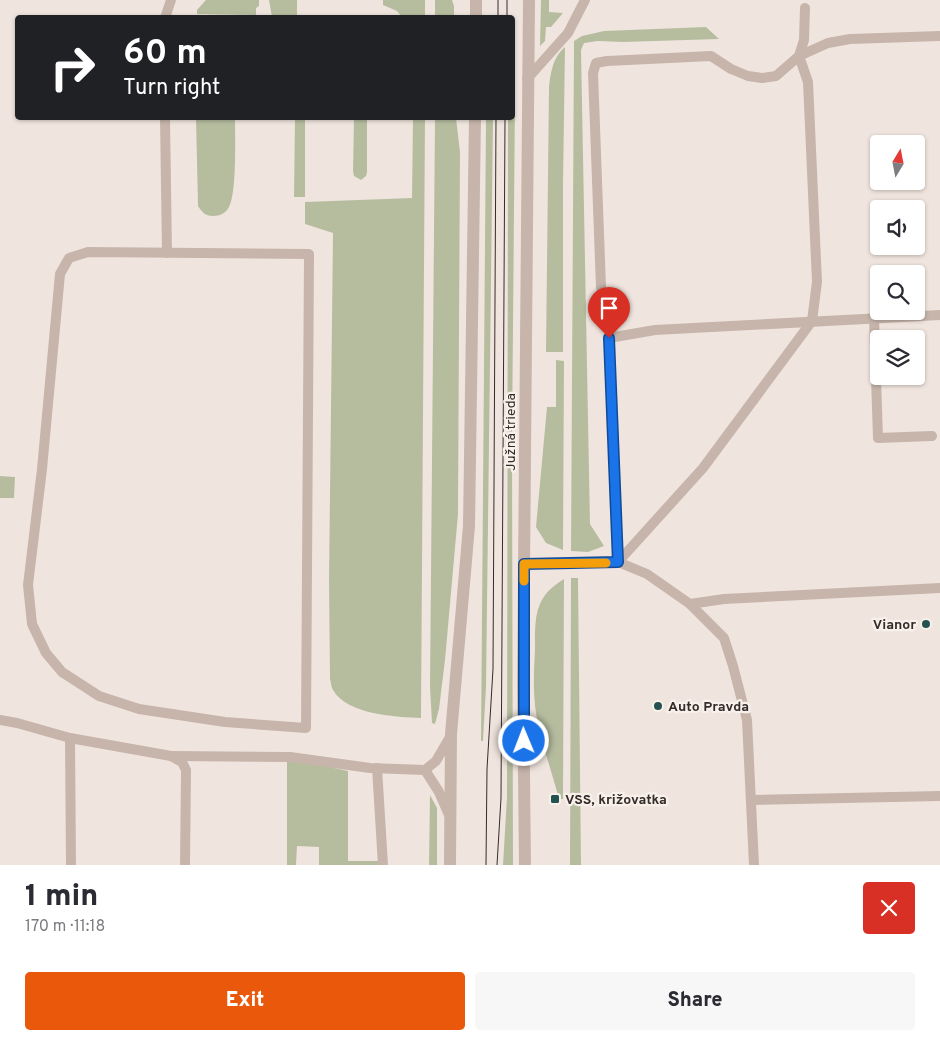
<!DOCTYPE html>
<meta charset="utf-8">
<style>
:root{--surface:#fff;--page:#f7f7f7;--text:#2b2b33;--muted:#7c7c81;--accent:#ea580c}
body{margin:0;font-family:Overpass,sans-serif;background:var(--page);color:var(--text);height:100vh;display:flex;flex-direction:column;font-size:19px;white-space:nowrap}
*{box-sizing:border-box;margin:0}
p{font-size:16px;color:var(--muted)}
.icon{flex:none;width:28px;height:28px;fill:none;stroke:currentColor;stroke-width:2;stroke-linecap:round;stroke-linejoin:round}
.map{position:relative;height:865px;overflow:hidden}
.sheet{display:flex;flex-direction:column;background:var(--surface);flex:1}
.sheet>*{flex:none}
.banner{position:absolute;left:15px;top:15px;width:500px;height:105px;border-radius:5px;box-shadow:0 1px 4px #0004;background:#202124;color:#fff;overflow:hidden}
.needle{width:32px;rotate:10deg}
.tools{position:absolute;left:870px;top:135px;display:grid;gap:10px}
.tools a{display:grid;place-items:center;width:55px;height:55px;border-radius:5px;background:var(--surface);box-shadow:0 1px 4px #0004;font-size:25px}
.pin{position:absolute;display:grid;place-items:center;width:42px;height:42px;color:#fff;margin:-51px -21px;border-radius:50% 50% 50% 0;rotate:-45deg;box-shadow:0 0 5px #0007}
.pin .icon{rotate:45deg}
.me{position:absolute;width:55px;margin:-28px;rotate:359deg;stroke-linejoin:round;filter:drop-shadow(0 0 4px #0008)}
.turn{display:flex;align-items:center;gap:18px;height:105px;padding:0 25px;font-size:22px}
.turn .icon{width:65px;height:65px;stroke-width:2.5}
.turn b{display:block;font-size:35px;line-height:42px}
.round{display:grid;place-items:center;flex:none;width:52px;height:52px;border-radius:5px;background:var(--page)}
.headline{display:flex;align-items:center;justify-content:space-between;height:85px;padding:0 25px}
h1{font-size:30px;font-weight:800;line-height:38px}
.primary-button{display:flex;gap:10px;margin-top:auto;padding:10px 25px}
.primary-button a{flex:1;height:58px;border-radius:5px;background:var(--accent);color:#fff;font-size:20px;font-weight:800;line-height:58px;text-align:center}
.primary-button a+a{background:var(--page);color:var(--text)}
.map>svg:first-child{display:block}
</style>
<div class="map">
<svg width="940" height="865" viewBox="0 0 940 865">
<rect width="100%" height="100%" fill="#f0e5de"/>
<g fill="#b6bd9f">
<path d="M206,0H259V6L256,8V15L197,14V10Z"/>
<path d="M269,0H297V17H272Z"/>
<path d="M383,0H425V17H402L397,11L383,5Z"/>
<path d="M435,0H452L454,6V17H435Z"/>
<path d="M541,0H549V12L563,13L551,27H546L545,41L540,46Z"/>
<path d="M706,27L719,39L623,42L598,41L584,43L581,50L590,524L604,546L588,552L571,551L574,41L582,36L604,31Z"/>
<path d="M565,47L563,185V352H546L549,86C551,71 553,57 565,47Z"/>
<path d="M513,96H515L512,441L513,865H503L507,797L508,118H512Z"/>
<path d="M196,118H235C235,137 237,192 229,207C226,213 220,216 213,216C205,216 202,212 198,206Z"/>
<path d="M295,118H305V197H294Z"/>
<path d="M354,118H367V172L366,176L361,180L354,176L353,171Z"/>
<path d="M413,118H425L421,718C397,717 347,715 333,690C331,687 331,682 330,679L329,581L333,233L305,224V202L412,198Z"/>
<path d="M435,118H456L460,152L458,514L445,660L439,709L435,724L432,723L430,687Z"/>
<path d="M486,118H493L486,687L483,741H481Z"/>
<path d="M556,360L564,361L563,550L546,543L536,527L547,407H556Z"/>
<path d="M0,476L15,477L14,498H0Z"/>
<path d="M571,578H578L581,865H570Z"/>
<path d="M564,579L563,799H559C551,768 539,738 535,706C533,687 534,668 535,649C535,617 534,597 564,579Z"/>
<path d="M287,761L320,765L348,771V861H378L379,865H319V847L297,846L296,865H287Z"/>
<path d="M430,795L437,808V865H429Z"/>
</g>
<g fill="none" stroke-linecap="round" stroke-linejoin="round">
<g stroke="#c7b5ab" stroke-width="10">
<path d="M165,18L171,0"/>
<path d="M527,79L568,33L585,0"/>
<path d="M165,118L167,253"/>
<path d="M88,252L309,254L306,728L225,722L139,709L99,696L62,672L46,653L32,624L28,585L42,469L60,274L69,258Z"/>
<path d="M601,287L593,73L596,63L607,61L711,56L731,69L748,76L762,78L776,76L799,56L804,40L805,8"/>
<path d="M874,318L878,438L932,436"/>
<path d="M618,562L703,468L812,321L817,282L808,82L799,56L828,43L850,39L940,36"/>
<path d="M618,562L609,338L655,330L940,315"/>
<path d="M524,564L618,562L647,574L690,604L724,638L733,666L747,720L754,865"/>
<path d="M690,604L724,599L940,588"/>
<path d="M0,720L17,723L70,738L171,756L182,762L186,770L185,865"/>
<path d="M70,738L71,865"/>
<path d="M171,756L290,757L370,768L425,770L436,761L450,737"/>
<path d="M377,768L383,865"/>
<path d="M425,770L439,792L449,815"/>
<path d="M751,800L940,796"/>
</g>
<g stroke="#c7b5ab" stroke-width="12">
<path d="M476,18V0"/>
<path d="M450,865L451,734L469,526L475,118"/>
<path d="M525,865L523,685L529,0"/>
</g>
<g stroke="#352c29" stroke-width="1">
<path d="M498,18V0"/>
<path d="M507,18V0"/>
<path d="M486,865L487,769L493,669L496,118"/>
<path d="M497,865L501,798L505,118"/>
</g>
</g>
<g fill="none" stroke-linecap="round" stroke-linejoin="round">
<defs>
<path id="route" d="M524,741V564L618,562L609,338"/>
</defs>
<use href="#route" stroke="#114b97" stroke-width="12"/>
<use href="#route" stroke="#1a73e8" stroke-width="9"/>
<path stroke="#f59e0b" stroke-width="9" d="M524,581V564L606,563"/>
</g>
<g fill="#235250" stroke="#f8f0ea" stroke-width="2">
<circle cx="926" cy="624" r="5"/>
<circle cx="658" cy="706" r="5"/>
<rect x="550" y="794" width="10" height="10" rx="2.5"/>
</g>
<g text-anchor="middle" stroke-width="4.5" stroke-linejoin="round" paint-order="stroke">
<g font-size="14" fill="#352c29" stroke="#f8f0ea">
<text transform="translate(510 432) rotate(-90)" y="5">Južná trieda</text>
</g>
<g font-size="14" font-weight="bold" fill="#352c29" stroke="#f8f0ea" text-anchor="start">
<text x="916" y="629" text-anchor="end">Vianor</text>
<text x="668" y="711">Auto Pravda</text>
<text x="565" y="804">VSS, križovatka</text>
</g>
</g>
</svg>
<div class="tools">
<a><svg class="needle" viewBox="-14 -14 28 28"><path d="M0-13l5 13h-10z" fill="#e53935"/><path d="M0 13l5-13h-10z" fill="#7c7c81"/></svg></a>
<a><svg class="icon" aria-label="sound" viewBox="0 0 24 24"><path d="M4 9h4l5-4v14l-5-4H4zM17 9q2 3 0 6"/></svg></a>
<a><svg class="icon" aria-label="search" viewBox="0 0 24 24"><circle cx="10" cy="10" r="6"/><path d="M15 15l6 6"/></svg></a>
<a><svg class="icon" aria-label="layers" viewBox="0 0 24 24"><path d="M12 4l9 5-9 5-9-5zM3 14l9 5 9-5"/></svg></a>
</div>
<div class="pin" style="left:609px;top:338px;background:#d93025"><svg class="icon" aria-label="arrive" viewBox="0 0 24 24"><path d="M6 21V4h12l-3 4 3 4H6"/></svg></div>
<svg class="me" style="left:524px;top:741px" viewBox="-20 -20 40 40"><circle r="17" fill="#1a73e8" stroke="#fff" stroke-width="3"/><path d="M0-11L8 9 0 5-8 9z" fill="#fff"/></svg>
<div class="banner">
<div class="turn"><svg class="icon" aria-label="right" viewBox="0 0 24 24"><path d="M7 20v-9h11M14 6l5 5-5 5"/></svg><div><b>60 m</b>Turn right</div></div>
</div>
</div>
<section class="sheet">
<div class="headline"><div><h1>1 min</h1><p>170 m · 11:18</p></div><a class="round" style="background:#d93025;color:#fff"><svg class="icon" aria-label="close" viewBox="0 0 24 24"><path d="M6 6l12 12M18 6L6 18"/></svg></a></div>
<div class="primary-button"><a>Exit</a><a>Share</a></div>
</section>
